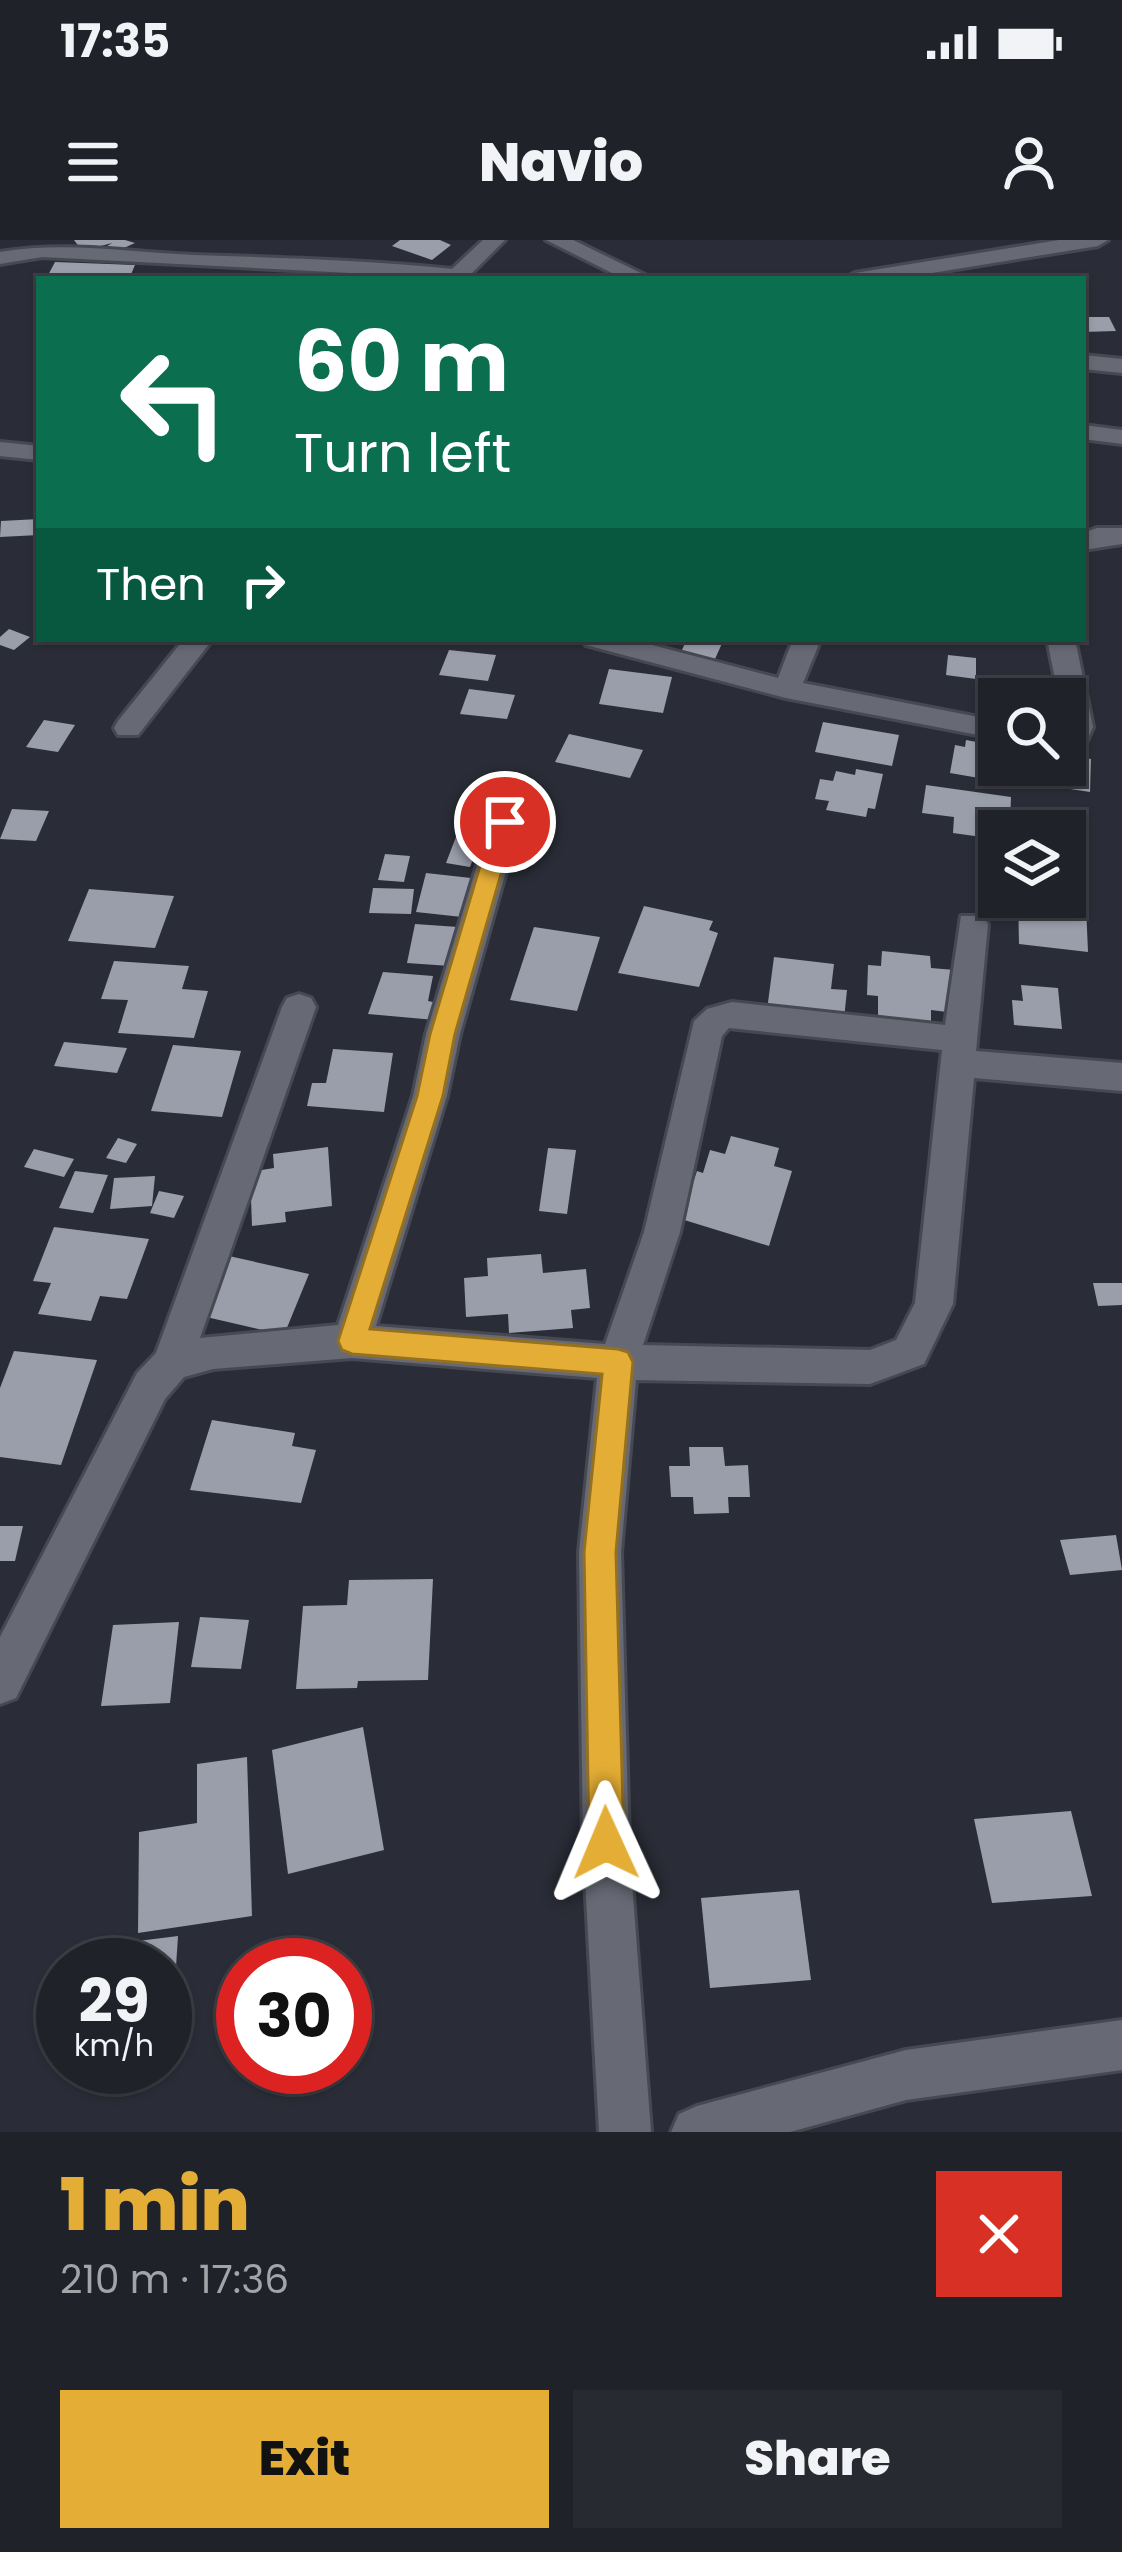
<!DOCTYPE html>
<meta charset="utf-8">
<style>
:root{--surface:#202229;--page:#282a31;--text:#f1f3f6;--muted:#a2a4a8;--line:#3d3f46;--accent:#e4ad35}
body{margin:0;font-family:Poppins,sans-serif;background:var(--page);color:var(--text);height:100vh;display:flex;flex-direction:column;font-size:45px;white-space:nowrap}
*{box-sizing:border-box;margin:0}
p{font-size:39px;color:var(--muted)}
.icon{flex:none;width:66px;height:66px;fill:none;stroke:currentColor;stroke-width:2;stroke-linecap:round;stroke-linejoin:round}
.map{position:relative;height:1892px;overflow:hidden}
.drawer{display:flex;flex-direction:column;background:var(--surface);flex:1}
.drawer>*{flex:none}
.top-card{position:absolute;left:36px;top:36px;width:1050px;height:366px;border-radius:0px;box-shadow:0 3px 9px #0004,0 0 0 3px var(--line);background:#0b6e4f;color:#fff;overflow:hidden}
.tools{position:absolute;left:978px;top:438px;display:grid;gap:24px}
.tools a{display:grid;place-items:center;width:108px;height:108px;border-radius:0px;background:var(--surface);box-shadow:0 3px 9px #0004,0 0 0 3px var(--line);font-size:60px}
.speed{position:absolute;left:36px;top:1698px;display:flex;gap:24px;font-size:60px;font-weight:700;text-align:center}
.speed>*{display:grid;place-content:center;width:156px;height:156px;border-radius:50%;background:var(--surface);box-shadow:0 3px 9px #0004,0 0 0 3px var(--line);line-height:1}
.speed small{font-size:30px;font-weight:400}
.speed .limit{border:18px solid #d22;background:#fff;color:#111}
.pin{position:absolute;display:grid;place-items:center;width:102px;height:102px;color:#fff;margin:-51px;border:6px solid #fff;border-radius:50%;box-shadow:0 3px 12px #0007}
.me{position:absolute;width:132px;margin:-66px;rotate:359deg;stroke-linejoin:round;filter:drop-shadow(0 0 9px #0008)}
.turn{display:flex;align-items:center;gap:42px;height:252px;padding:0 60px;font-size:54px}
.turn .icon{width:156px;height:156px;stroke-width:2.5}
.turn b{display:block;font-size:84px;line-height:102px}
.then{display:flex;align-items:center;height:114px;padding:0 60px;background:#0003;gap:24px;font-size:45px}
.round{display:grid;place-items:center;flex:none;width:126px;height:126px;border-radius:0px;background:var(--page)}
.headline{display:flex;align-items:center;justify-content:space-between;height:204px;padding:0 60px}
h1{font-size:72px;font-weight:800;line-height:90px;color:var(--accent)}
.cta{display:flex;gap:24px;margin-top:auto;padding:24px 60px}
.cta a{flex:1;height:138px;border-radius:0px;background:var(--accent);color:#111;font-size:48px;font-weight:800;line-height:138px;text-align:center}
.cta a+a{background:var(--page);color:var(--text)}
.status{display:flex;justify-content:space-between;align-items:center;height:84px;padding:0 60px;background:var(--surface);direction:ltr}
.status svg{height:33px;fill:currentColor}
header{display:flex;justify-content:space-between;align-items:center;height:156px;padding:0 60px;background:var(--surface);font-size:54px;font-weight:800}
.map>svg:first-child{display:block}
</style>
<div class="status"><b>17:35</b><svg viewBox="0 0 49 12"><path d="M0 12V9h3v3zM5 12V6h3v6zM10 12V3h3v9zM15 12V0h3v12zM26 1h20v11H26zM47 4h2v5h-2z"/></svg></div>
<header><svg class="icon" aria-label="menu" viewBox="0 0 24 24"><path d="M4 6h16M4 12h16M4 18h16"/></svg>Navio<svg class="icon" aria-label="person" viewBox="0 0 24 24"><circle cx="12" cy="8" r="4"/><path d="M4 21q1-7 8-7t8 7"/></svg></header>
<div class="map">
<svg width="1122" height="1892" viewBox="0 0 1122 1892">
<rect width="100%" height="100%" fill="#2a2d37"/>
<g fill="#9a9eaa">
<path d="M74,0H125L135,3L115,12L104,8L112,3L82,11Z"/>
<path d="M400,0H440L451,5L432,20L392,6Z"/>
<path d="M55,22L135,25L129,39H46Z"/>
<path d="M1083,77H1109L1116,91L1083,92Z"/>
<path d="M39,279V295L0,297L1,281Z"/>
<path d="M9,389L30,397L14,410L0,405V397Z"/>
<path d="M687,399H724L715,419L681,412Z"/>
<path d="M449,410L496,415L488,441L439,435Z"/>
<path d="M948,415L976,418V439L946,435Z"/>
<path d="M609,429L672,437L663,473L599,464Z"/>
<path d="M984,444L1039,453L1038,459H999V481L978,478Z"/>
<path d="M469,449L515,455L507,479L460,474Z"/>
<path d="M44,480L75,485L58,512L26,507Z"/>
<path d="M823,482L899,495L892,526L815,512Z"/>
<path d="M569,494L643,510L630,538L555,522Z"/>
<path d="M966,500L999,506V525H1010L1008,543L950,533L955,505L965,507Z"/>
<path d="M1065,515L1091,519L1090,552L1024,542L1026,525H1065Z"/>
<path d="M856,529L883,534L875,569L868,568L866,577L826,570L829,561L815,559L820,539L833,541L836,531L855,535Z"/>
<path d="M926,545L1011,557L1010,585L991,582L989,598L953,593L954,577L922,573Z"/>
<path d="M12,569L49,571L36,601L0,599Z"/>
<path d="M456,597L480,601L470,627L446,623Z"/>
<path d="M385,614L410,616L404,642L378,640Z"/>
<path d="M426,633L471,638L462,677L416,672Z"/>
<path d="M373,648L414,649L411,674L369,673Z"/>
<path d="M89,649L174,656L155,708L68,701Z"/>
<path d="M1018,659L1086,666L1088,712L1019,704Z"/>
<path d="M644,666L713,681L709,690L718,693L699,747L618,733Z"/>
<path d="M415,684L458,687L450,726L407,723Z"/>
<path d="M534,687L600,697L577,771L510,760Z"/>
<path d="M882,711L930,716L931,728L955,730V773L931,770V787L878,782V756L867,755L868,725L881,726Z"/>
<path d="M774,717L834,724L831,749L847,750L844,779L767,770Z"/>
<path d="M114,721L189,726L182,749L208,751L194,798L118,793L128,760L101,759Z"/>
<path d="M383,732L433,736L428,761L438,763L435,780L368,774Z"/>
<path d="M1021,745L1058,748L1062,789L1014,785L1012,760L1023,761Z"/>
<path d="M64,802L127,808L117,833L54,826Z"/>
<path d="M173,805L241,811L222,877L151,871Z"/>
<path d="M333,809L393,813L384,872L307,866L312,843H326Z"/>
<path d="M731,896L779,908L774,926L792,931L769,1006L681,979L697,931L703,933L710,910L725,914Z"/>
<path d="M118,898L137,904L126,923L106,918Z"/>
<path d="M328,907L332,966L285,972L286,982L252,986L250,932L274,928L273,914Z"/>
<path d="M548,908L576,910L567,974L539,971Z"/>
<path d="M34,909L74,919L64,937L24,927Z"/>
<path d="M75,931L108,935L93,973L59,968Z"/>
<path d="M155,936L152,966L110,969L114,938Z"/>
<path d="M159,951L184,956L174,978L150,973Z"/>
<path d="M54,987L149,999L127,1059L100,1056L91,1081L38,1074L51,1043L33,1041Z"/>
<path d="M541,1014L543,1033L586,1029L590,1068L571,1070L573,1088L509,1093L508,1074L466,1077L464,1038L488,1036L487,1018Z"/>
<path d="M229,1016L309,1034L284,1095L202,1076Z"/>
<path d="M1093,1043H1122V1065L1098,1066Z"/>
<path d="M14,1111L97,1120L61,1225L0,1217V1148Z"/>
<path d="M212,1180L295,1193L292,1206L316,1210L301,1263L190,1250Z"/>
<path d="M689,1207H723L725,1226L748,1225L750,1257H728L729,1273L694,1274L693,1257H671L669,1226H690Z"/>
<path d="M0,1286H23L15,1321H0Z"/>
<path d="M1116,1295L1122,1330L1070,1335L1060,1300Z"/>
<path d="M433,1339L428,1440L358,1441L357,1448L296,1449L303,1366L347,1365L349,1340Z"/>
<path d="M200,1377L249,1380L241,1429L191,1427Z"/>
<path d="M179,1382L170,1463L101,1466L113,1385Z"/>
<path d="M363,1487L384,1610L288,1634L272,1510Z"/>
<path d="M247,1517L252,1676L138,1693L139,1592L197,1583V1524Z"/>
<path d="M1071,1571L1092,1656L992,1663L974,1579Z"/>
<path d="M799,1650L811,1740L710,1748L701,1658Z"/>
<path d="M178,1696L176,1727L136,1725L138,1701Z"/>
</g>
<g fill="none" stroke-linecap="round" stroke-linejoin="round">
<defs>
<g id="minor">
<path d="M483,0H505L466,39L42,17L0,24V12C65,1 128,12 194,15C280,18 365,20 452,29Z"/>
<path d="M546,0H573L653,39H624Z"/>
<path d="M1059,0H1108L1098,6L895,39H844L855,33Z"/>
<path d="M1083,115L1122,119V133L1083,129Z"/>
<path d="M1083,185L1122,190V204L1083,199Z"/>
<path d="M0,202L39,206V220L0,216Z"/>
<path d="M1097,288H1122V304L1083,310V293Z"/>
<path d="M184,399H213L138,495H118L114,488L118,481Z"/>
<path d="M582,399H629L778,438L793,399H821L803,443L999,481V499L786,458L586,405Z"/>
<path d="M1047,399H1075L1093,487L1086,503L1065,511V459H1059Z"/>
<path d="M505,572L520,582L460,794L447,856L376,1086L605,1104L644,992L694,781L707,769L732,762L945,785L961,676H983L988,684L976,811L1122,823V851L974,838L953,1064L924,1124L870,1144L636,1140L621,1312L629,1603L651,1892H599L583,1603L579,1312L597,1138L352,1118L213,1129L184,1137L165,1159L16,1458L0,1464V1397L137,1133L156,1113L282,767L287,758L299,754L311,758L316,767L200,1098L338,1085L413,856L426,794L490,582ZM729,788L942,810L915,1063L896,1100L870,1110L643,1105L680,992L722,796Z"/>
<path d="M1122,1780V1830L906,1860L790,1892H671L679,1874L697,1866L906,1810Z"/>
</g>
</defs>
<use href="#minor" stroke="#474952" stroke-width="6"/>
<use href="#minor" fill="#676a75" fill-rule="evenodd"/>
</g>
<path fill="#e4ad35" stroke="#947022" stroke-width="3" d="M505,574L516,582L455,794L443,856L370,1089L618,1109L628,1112L633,1122L616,1312L624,1603L619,1615L606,1620L594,1615L589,1603L584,1312L602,1134L352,1114L342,1110L338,1101L417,856L430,794L493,582Z"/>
</svg>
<div class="tools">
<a><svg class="icon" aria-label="search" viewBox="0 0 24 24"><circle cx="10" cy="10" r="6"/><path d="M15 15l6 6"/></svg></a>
<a><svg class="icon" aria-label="layers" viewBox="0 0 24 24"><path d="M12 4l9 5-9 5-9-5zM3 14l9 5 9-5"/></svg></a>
</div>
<div class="speed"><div>29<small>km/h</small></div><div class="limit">30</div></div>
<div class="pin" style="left:505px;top:582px;background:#d93025"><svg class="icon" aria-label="arrive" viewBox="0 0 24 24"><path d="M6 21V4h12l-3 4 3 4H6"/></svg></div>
<svg class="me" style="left:606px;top:1603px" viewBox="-20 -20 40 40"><path d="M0-17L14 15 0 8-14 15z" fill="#e4ad35" stroke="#fff" stroke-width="4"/></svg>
<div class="top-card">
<div class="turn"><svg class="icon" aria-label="left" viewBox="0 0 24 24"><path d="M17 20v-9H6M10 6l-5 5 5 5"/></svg><div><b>60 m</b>Turn left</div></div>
<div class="then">Then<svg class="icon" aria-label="right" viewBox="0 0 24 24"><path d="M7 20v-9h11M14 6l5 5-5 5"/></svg></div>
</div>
</div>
<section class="drawer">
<div class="headline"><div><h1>1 min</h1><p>210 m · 17:36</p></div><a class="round" style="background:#d93025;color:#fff"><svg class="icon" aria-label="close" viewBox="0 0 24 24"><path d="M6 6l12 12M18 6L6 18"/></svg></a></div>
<div class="cta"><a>Exit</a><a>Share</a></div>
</section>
